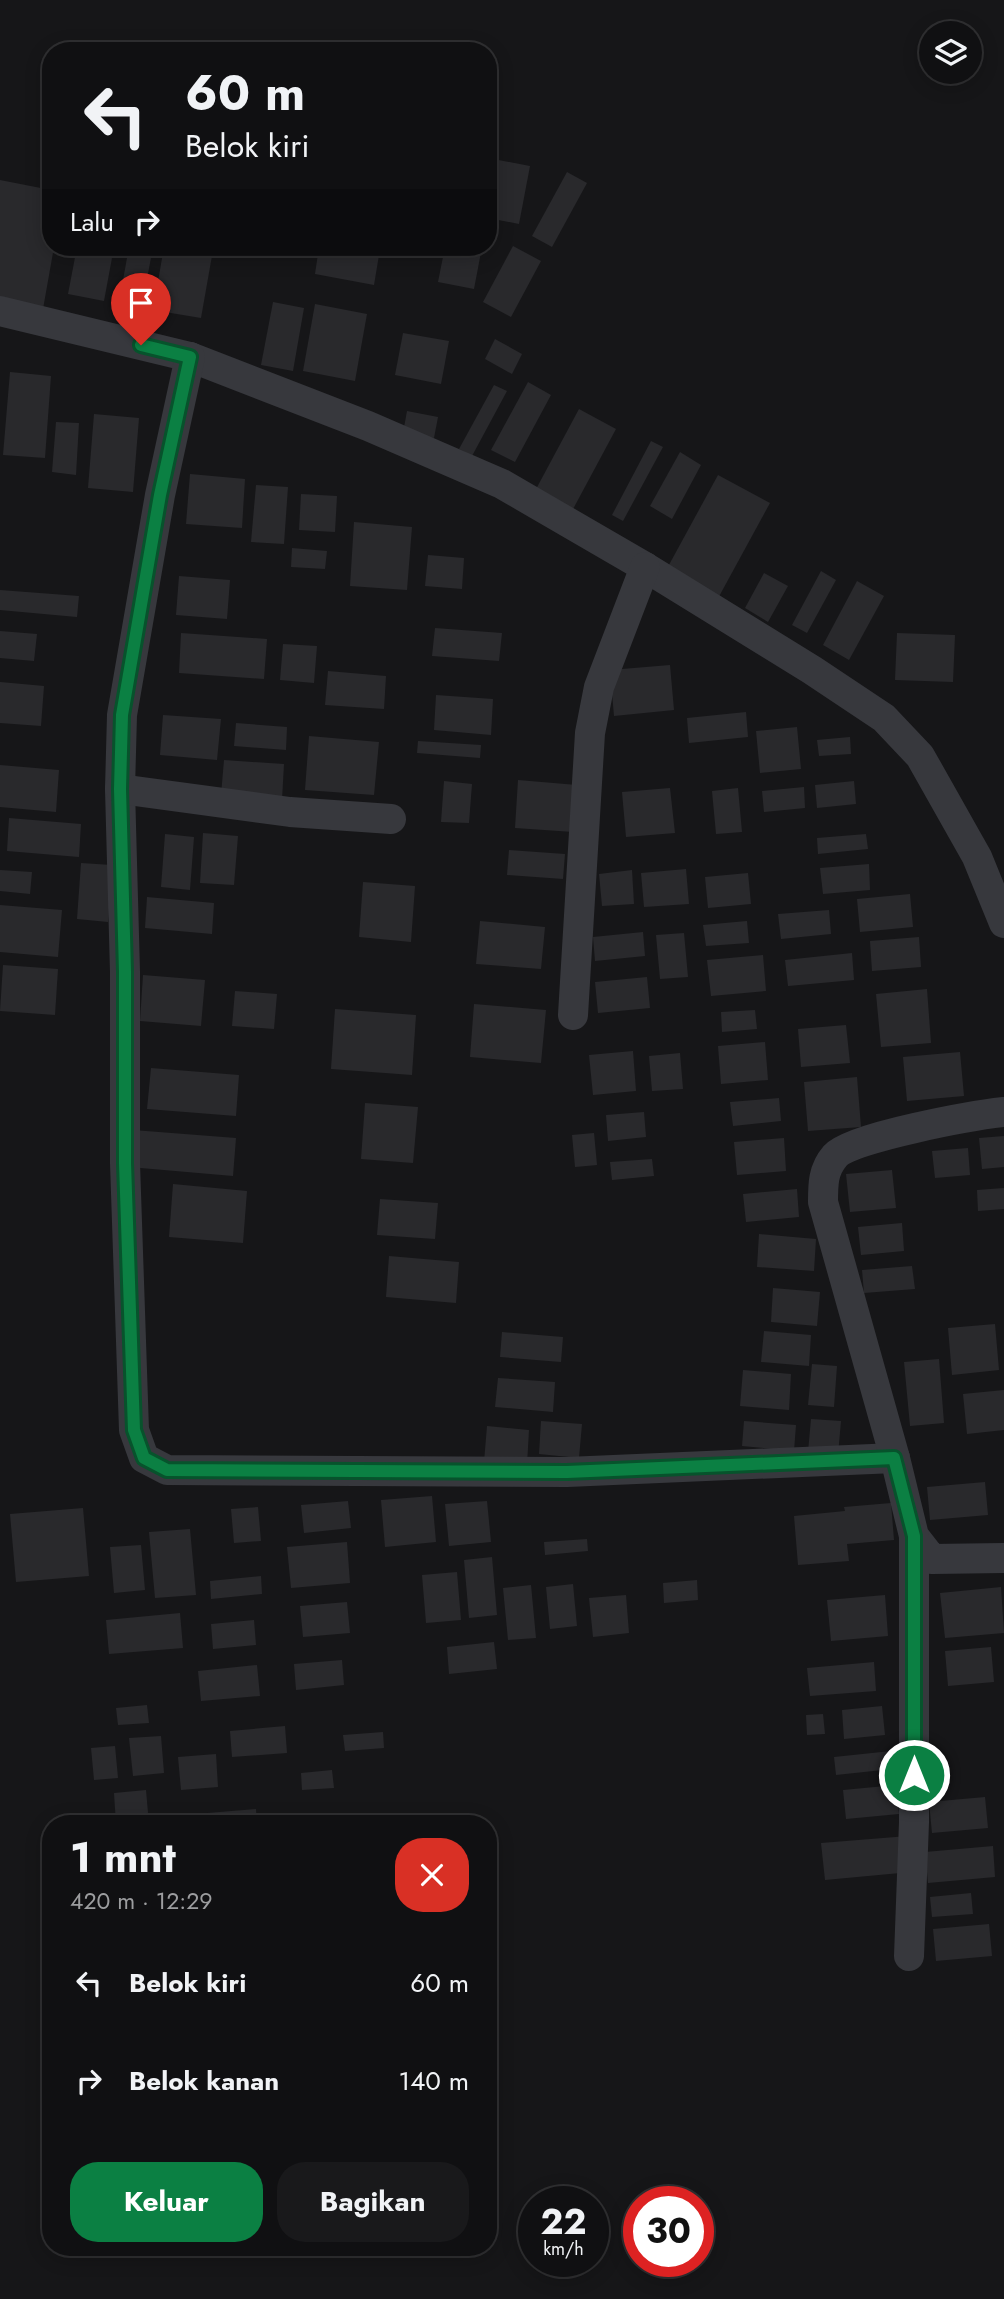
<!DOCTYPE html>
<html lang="id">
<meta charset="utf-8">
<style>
:root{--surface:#101012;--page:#19191b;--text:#f1f3f6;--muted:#9c9d9f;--line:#303032;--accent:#0b8043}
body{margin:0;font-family:Jost,sans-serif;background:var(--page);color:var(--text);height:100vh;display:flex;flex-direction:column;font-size:26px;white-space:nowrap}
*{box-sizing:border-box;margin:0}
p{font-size:23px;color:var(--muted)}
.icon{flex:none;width:38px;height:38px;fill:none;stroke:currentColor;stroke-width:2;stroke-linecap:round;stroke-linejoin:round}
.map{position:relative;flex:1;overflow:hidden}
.panel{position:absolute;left:42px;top:1815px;width:455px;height:441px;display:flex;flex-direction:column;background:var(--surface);border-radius:28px;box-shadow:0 4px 18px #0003,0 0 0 2px var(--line)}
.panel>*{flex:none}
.hud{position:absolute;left:42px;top:42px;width:455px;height:214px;border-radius:28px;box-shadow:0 4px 18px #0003,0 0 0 2px var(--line);background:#101012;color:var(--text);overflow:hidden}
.controls{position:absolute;left:919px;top:21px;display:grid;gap:14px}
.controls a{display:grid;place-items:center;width:63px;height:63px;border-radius:50%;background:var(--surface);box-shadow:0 4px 18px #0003,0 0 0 2px var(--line);font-size:35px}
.speed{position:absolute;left:518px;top:2186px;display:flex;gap:14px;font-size:35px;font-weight:700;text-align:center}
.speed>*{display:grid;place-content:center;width:91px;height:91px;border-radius:50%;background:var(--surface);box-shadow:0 4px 18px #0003,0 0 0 2px var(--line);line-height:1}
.speed small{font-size:18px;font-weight:400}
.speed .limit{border:10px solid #d22;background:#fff;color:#111}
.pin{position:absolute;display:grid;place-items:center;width:60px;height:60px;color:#fff;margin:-72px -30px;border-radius:50% 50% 50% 0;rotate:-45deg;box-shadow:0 0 7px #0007}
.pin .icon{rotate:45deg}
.me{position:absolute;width:77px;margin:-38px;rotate:0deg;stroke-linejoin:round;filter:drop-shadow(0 0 5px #0008)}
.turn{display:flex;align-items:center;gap:24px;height:147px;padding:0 28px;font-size:32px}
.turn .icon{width:91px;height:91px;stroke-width:2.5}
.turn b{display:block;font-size:49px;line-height:60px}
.then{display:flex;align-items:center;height:66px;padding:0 28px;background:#0003;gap:14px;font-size:26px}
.round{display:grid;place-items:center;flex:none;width:74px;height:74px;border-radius:28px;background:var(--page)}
.summary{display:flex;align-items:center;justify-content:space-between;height:119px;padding:0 28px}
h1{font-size:42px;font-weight:700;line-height:52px}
.action{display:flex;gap:14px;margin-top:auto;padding:14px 28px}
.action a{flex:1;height:80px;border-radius:28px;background:var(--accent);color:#fff;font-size:28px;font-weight:700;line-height:80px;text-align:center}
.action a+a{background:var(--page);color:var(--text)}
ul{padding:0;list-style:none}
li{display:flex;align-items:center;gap:21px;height:98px;padding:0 28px}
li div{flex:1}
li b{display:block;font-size:26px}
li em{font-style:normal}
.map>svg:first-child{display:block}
</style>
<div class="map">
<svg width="1004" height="2299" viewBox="0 0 1004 2299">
<rect width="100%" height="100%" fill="#161618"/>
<g fill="#29292c">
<path d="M488,158L530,166L519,224L488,218Z"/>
<path d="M567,172L587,183L552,247L532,236Z"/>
<path d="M0,180L51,190V247H54L43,309L0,301Z"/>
<path d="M513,246L541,261L511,317L483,302Z"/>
<path d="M77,247H114L104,301L68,294Z"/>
<path d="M129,247H153L144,295L121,291Z"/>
<path d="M164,247H197L213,250L201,318L153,310Z"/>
<path d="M319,247H337L379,255L374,285L315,274Z"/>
<path d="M445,247H482L474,289L438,282Z"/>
<path d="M273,302L304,308L293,371L261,365Z"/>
<path d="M315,304L367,314L355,381L303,371Z"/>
<path d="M403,333L449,341L441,384L395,375Z"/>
<path d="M495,339L522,354L512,374L485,359Z"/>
<path d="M10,372L51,376L45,458L3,455Z"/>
<path d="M528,382L551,395L515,462L491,450Z"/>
<path d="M494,385L507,391L472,456L459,449Z"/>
<path d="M579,409L616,429L572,511L535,491Z"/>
<path d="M407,411L438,417L434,438L403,433Z"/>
<path d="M94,414L139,418L133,492L88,488Z"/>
<path d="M56,422L79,423L76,475L52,472Z"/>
<path d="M651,441L663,447L623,521L612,515Z"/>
<path d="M680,452L701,465L672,519L650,506Z"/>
<path d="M190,474L245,479L242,528L186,524Z"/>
<path d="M718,475L770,503L716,602L664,574Z"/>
<path d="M256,485L288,487L284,544L251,542Z"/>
<path d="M301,494L337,496L335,532L299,530Z"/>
<path d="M354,522L412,527L407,590L350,586Z"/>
<path d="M292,548L327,551L325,569L291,567Z"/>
<path d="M428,555L464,558L462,589L425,586Z"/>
<path d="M821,571L836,580L807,633L792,625Z"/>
<path d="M764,573L788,586L768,622L745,608Z"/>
<path d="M179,576L230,580L227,619L176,615Z"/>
<path d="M857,581L884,596L849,660L823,645Z"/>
<path d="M0,590L79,596L77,617L0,610Z"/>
<path d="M435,628L502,633L499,661L432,656Z"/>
<path d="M0,631L37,634L34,661L0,658Z"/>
<path d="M181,633L267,639L264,679L179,673Z"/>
<path d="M897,633L955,635L953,682L895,680Z"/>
<path d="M283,644L317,646L314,683L280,680Z"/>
<path d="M670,665L674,710L614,716L610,670Z"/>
<path d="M328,671L386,676L384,709L325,705Z"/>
<path d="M0,682L44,686L41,726L0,723Z"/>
<path d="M436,695L493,699L491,735L434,730Z"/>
<path d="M746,712L748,737L689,743L687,718Z"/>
<path d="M163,715L221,719L217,760L160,755Z"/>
<path d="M236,723L287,727L286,750L234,746Z"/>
<path d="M797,727L801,769L760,773L756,731Z"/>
<path d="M309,736L379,742L374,795L305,790Z"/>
<path d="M850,737L851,754L819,756L817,740Z"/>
<path d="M418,741L481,745L480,758L417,753Z"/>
<path d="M224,760L284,764L282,800L221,795Z"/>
<path d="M0,765L59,770L56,812L0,807Z"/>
<path d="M518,780L577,785L573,832L515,828Z"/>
<path d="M444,781L472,784L469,823L441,822Z"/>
<path d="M854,781L856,804L817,808L815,785Z"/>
<path d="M804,787L805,808L764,812L762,791Z"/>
<path d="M670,788L675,833L626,837L622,792Z"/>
<path d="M738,788L742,832L716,834L712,791Z"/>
<path d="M9,818L81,824L79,857L7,851Z"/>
<path d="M203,833L238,836L234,885L200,883Z"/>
<path d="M165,834L194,837L190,890L161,887Z"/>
<path d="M866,834L868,849L818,854L817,838Z"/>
<path d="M509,850L565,854L563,879L507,875Z"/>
<path d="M81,863L112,865L108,922L77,919Z"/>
<path d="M869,864L870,890L823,894L820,868Z"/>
<path d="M686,869L689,904L644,907L641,873Z"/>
<path d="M0,870L32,872L30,894L0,891Z"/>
<path d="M632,870L634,904L602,906L599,874Z"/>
<path d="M748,873L751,904L708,908L705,877Z"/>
<path d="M363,882L415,886L411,942L359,937Z"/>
<path d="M910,894L913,927L860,932L857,899Z"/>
<path d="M147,897L214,903L212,934L145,928Z"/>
<path d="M0,905L62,910L58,957L0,952Z"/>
<path d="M829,910L831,934L781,939L778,914Z"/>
<path d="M480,921L545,927L541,969L476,964Z"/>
<path d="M747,921L749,943L706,946L703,925Z"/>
<path d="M643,932L645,956L595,961L593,937Z"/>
<path d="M684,933L688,977L660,979L656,935Z"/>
<path d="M919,937L921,967L872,971L870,941Z"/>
<path d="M852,953L854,980L788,986L785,960Z"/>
<path d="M763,955L766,991L711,996L707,960Z"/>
<path d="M3,965L58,969L55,1015L0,1011Z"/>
<path d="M143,975L205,980L201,1026L140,1021Z"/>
<path d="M647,977L650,1008L598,1013L595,982Z"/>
<path d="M927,989L931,1043L881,1047L876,994Z"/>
<path d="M235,991L277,994L274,1029L232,1026Z"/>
<path d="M474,1004L546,1010L541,1063L470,1057Z"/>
<path d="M335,1009L416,1015L412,1075L331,1069Z"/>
<path d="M755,1010L757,1029L722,1032L721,1012Z"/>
<path d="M846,1025L850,1063L801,1067L798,1029Z"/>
<path d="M765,1042L768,1080L721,1084L718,1046Z"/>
<path d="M633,1051L636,1091L593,1095L589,1055Z"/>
<path d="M960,1052L964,1096L907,1101L903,1057Z"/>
<path d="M680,1053L683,1089L652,1091L649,1056Z"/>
<path d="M151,1068L239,1075L236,1116L147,1109Z"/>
<path d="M857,1077L861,1127L808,1131L804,1082Z"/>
<path d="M779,1098L781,1121L733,1126L730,1102Z"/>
<path d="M365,1103L418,1107L413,1163L361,1159Z"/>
<path d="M644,1112L646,1137L608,1141L606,1115Z"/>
<path d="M133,1130L236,1138L233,1176L129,1167Z"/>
<path d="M594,1133L597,1165L575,1167L572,1135Z"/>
<path d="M1004,1136V1167L982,1169L979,1138Z"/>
<path d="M784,1138L786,1171L737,1175L734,1142Z"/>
<path d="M968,1148L970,1175L935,1178L932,1151Z"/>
<path d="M652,1159L654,1176L612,1180L610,1162Z"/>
<path d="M892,1170L896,1208L850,1212L846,1174Z"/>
<path d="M173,1184L247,1191L243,1243L169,1237Z"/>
<path d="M1004,1188V1209L978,1211L977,1190Z"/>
<path d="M797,1189L799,1217L746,1222L743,1194Z"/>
<path d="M380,1199L438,1203L435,1239L377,1235Z"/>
<path d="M902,1223L904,1251L861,1255L858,1227Z"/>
<path d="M759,1234L816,1239L814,1271L757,1267Z"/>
<path d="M389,1256L459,1262L456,1303L386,1297Z"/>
<path d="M912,1266L915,1289L864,1293L862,1270Z"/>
<path d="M773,1288L820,1292L817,1326L771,1322Z"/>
<path d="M995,1324L999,1370L952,1375L948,1328Z"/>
<path d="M764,1331L811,1335L809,1366L761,1362Z"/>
<path d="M502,1332L563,1337L561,1362L500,1357Z"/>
<path d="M939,1359L944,1423L910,1426L904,1362Z"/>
<path d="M812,1364L837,1366L834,1407L808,1405Z"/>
<path d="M743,1370L791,1374L789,1410L740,1406Z"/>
<path d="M498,1378L555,1382L553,1412L495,1407Z"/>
<path d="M1004,1390V1430L967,1434L963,1394Z"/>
<path d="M811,1419L841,1421L838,1455L808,1452Z"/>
<path d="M541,1421L582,1424L579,1458L539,1454Z"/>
<path d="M744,1421L796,1425L794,1451L742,1446Z"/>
<path d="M487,1426L529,1430L527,1465L484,1462Z"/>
<path d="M985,1482L988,1515L930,1520L927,1487Z"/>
<path d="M432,1496L436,1542L385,1547L381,1500Z"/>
<path d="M348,1501L351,1528L304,1533L301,1505Z"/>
<path d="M487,1501L491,1542L449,1546L445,1504Z"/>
<path d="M891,1503L894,1540L847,1544L849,1561L798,1565L794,1516L845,1511L844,1507Z"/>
<path d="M258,1507L261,1541L234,1543L231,1509Z"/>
<path d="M83,1508L89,1576L16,1582L10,1514Z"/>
<path d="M190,1529L196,1595L155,1598L149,1532Z"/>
<path d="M587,1539L588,1551L545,1555L544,1542Z"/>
<path d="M347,1542L350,1583L291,1588L287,1547Z"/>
<path d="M141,1545L145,1590L114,1593L110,1547Z"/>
<path d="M492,1557L497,1615L469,1618L464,1560Z"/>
<path d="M457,1572L461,1620L426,1623L422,1575Z"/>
<path d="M261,1576L262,1594L211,1599L210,1581Z"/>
<path d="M697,1580L698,1600L664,1603L663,1583Z"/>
<path d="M573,1584L577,1626L550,1629L546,1587Z"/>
<path d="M531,1585L536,1638L508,1640L503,1588Z"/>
<path d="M1001,1587L1004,1633L945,1638L940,1593Z"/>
<path d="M626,1595L629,1633L593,1637L589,1598Z"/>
<path d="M885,1595L888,1636L831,1641L827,1600Z"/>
<path d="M347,1602L350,1633L303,1637L300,1606Z"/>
<path d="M180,1613L183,1648L109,1654L106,1620Z"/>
<path d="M254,1620L256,1645L213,1649L211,1624Z"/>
<path d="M494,1642L497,1669L449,1674L447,1647Z"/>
<path d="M991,1647L994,1682L948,1686L945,1651Z"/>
<path d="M342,1660L344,1685L296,1690L294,1664Z"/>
<path d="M874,1662L876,1691L810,1696L807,1668Z"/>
<path d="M257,1665L260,1696L201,1701L198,1671Z"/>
<path d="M147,1705L149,1723L118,1725L116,1708Z"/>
<path d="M882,1706L885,1735L844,1739L842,1710Z"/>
<path d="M823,1714L825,1734L807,1735L806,1715Z"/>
<path d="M285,1726L287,1753L232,1757L230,1731Z"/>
<path d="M383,1732L384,1748L345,1751L343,1735Z"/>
<path d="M161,1736L164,1773L133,1776L129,1738Z"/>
<path d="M115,1746L118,1778L94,1780L91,1748Z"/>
<path d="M891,1751L892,1769L836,1775L834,1757Z"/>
<path d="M216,1754L218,1787L181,1790L178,1757Z"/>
<path d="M332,1770L334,1788L302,1790L301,1773Z"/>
<path d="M896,1785L899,1814L846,1819L843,1790Z"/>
<path d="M146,1790L149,1824H116L114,1793Z"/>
<path d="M985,1797L988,1828L932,1833L929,1802Z"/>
<path d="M256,1809L257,1824H196L195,1814Z"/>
<path d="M908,1836L911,1872L825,1880L821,1843Z"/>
<path d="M993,1846L995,1877L928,1883L925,1852Z"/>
<path d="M971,1893L973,1914L932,1917L930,1897Z"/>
<path d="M989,1924L992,1956L936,1961L933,1929Z"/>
</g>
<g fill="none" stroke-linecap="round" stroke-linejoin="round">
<g stroke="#37383d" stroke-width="30">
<path d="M0,311L190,357L368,426L502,484L645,567L812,670L884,718L920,756L977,857L1004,923"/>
<path d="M190,357L160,495L122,715L120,789L125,972V1163L134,1430L144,1458L167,1470L567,1472L895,1458"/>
<path d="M120,789L290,812L391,819"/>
<path d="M573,1015L590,733L599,687L645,567"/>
<path d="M1004,1112C976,1115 851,1137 835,1156C823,1170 823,1184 823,1202L895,1458L914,1536L932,1559L1004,1558"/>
<path d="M909,1956L914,1822V1536"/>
</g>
</g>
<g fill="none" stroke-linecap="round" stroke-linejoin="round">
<defs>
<path id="route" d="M141,345L190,357L160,495L122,715L120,789L125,972V1163L134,1430L144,1458L167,1470L567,1472L894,1458L914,1536V1775"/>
</defs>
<use href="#route" stroke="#07532c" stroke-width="18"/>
<use href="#route" stroke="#0b8043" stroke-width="12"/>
</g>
</svg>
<div class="controls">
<a><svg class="icon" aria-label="layers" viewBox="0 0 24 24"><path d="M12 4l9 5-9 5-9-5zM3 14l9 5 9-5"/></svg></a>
</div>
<div class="speed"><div>22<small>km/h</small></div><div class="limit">30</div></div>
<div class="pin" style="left:141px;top:345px;background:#d93025"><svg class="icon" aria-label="arrive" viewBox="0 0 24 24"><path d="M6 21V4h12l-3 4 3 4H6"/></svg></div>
<svg class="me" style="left:914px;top:1775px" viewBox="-20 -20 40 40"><circle r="17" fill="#0b8043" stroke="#fff" stroke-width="3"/><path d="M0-11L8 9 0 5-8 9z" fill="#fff"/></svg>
<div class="hud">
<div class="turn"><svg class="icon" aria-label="left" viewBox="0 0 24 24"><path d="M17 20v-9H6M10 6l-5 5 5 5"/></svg><div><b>60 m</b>Belok kiri</div></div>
<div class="then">Lalu<svg class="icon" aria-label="right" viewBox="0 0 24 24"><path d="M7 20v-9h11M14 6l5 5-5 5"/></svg></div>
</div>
<section class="panel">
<div class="summary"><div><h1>1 mnt</h1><p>420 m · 12:29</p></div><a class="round" style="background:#d93025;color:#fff"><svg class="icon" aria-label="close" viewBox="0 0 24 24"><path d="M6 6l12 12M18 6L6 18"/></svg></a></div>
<ul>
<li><svg class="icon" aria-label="left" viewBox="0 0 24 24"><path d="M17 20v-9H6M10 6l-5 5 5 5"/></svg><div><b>Belok kiri</b></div><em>60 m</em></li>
<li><svg class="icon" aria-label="right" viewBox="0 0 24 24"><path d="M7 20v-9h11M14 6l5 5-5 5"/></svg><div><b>Belok kanan</b></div><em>140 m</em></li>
</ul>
<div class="action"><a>Keluar</a><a>Bagikan</a></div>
</section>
</div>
